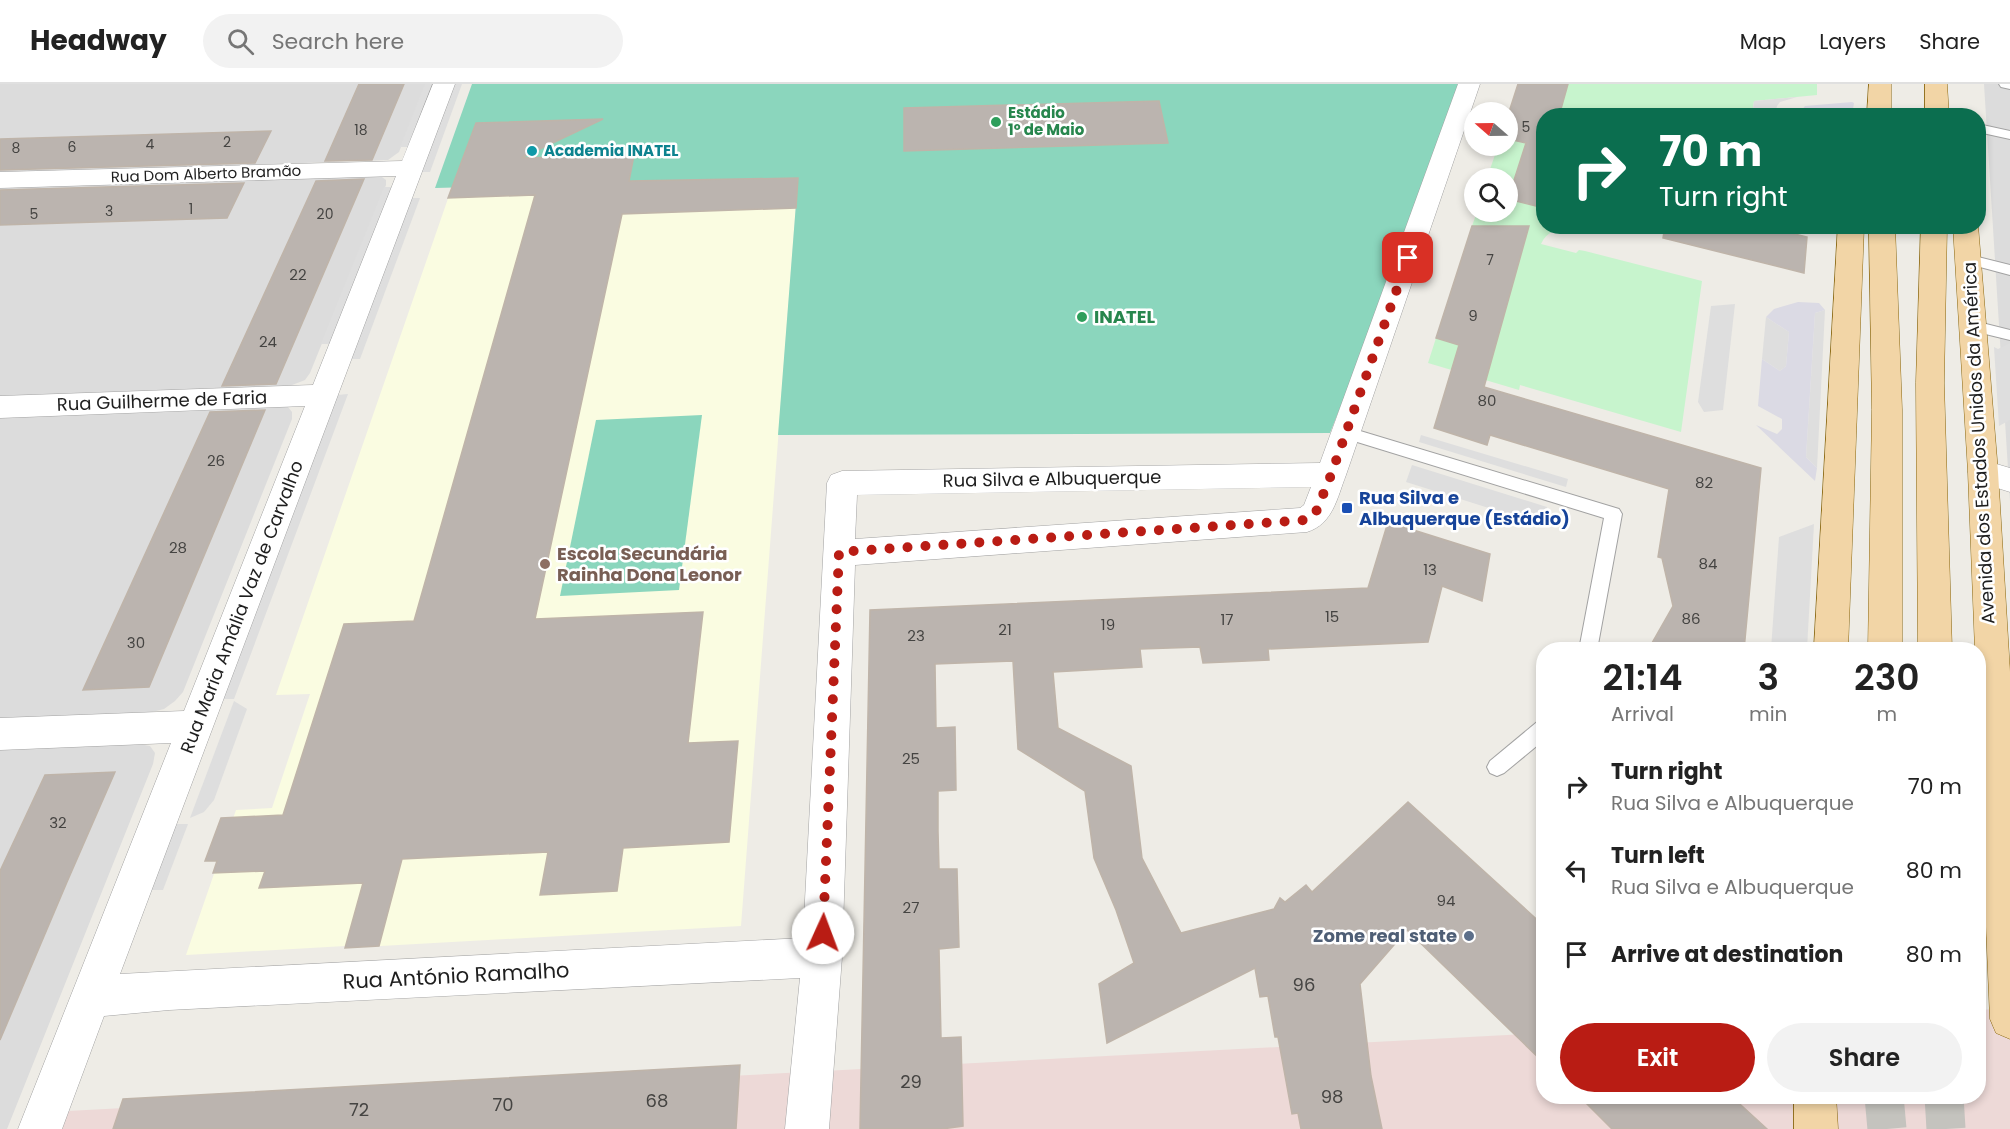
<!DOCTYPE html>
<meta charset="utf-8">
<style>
:root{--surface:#fff;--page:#f2f2f2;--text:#222;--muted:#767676;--line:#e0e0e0;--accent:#b91c14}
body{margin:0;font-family:Poppins,sans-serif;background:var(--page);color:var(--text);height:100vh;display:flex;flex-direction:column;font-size:22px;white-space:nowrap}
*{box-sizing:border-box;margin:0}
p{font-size:20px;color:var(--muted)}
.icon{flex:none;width:33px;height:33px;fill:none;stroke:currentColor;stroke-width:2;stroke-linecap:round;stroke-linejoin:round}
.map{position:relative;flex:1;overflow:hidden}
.side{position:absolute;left:1536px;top:558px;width:450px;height:462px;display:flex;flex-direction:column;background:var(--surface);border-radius:24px;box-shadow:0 3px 9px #0003}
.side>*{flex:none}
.banner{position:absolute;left:1536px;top:24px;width:450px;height:126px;border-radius:24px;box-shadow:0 3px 9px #0003;background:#0b6e4f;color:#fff;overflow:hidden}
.needle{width:39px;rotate:290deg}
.buttons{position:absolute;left:1464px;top:18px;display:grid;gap:12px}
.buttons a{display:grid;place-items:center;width:54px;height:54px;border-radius:50%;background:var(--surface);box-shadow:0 3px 9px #0003;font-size:30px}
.pin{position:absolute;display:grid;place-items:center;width:51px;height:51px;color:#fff;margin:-26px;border-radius:12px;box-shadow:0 3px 9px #0006}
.me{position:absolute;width:66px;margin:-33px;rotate:2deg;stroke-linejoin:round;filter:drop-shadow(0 0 4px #0008)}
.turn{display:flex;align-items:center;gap:21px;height:126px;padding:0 24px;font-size:27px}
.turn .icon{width:78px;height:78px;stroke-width:2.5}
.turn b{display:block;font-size:42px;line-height:51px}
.eta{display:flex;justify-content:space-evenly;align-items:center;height:102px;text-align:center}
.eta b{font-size:36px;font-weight:600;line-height:42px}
.cta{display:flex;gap:12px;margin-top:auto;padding:12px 24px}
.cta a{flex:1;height:69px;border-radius:36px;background:var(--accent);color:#fff;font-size:24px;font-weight:600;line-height:69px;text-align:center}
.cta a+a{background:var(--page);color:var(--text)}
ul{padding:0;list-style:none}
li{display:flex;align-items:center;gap:18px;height:84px;padding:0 24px}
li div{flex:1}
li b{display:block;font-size:22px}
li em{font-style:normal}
header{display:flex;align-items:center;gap:36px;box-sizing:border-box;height:84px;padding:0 30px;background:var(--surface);border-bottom:2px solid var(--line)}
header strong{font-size:28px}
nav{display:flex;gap:33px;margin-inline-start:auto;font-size:21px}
.search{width:420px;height:54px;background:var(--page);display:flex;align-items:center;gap:15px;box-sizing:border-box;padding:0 21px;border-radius:33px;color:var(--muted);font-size:22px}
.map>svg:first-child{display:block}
</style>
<header>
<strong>Headway</strong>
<div class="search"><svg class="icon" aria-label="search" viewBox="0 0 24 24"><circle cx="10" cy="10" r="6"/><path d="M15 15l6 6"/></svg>Search here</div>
<nav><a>Map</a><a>Layers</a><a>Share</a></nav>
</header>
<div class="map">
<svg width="2010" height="1045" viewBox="0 0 2010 1045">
<rect width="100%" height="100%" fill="#eeece6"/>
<g fill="#dcdcdc">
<path d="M0,0H427L399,68L388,76L0,90Z"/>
<path d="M1984,0H2010V417Z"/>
<path d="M374,92L382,93L386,96V101L310,289L305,296L287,303L0,313V103Z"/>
<path d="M279,322L288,323L292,328V335L183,608L175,617L164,625L152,628L0,635V332Z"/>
<path d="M139,660L150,662L155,669L153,680L7,1045H0V666Z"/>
</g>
<path fill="#edd9d7" d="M2010,924V1045H24L30,1029L1543,949L1544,1012H1978L1979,926Z"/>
<path fill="#fafce1" d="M780,92L798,94L741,842L345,864V862L186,871L236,726L272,724L310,610L276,611L452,103Z"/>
<g fill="#c7f4cd">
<path d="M1568,0H1817V11L1754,17L1752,31L1559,32Z"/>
<path d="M1508,55L1544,64V142L1588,143L1587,146C1570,143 1549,142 1541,160L1576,169L1579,166L1585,167L1702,197L1681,348L1520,301L1519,306L1428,279L1436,254L1493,270L1525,156L1472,142L1477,128H1508V94H1487L1498,62H1508Z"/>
</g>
<g fill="#8bd6bd">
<path d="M472,0H1462L1428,103L1330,349L778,351L798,94L435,104Z"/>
<path d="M702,331L679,506L560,512L596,336Z"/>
</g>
<g fill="#dedede">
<path d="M425,0H434L409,63H400Z"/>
<path d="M454,0H462L430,88H421Z"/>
<path d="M1797,13L1780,18L1777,22L1775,31H1752L1754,17Z"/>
<path d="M384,103H393L331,260H321Z"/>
<path d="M411,114H420L360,275H350Z"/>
<path d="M1735,220L1723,326L1704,328L1698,318L1711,222Z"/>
<path d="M1825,226L1817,384L1806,373L1815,229Z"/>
<path d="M1766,233L1789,248L1786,282L1780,287L1762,275Z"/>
<path d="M2010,259V336L1999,342L1994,263L1998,265Z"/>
<path d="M348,310L234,615H222L337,311Z"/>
<path d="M1421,351L1568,395L1566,403L1419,358Z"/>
<path d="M1412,381L1547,423L1543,441L1406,398Z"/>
<path d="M1814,440L1807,565H1771L1779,453Z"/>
<path d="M234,617L247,625L214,716L204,728L190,734Z"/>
<path d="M174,740H188L163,806H150Z"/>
</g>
<g fill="#dbdae4">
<path d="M1852,18L1854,19L1852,31H1808L1802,26L1805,22Z"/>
<path d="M1798,218L1819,219L1825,226L1815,229L1806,373L1817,384L1815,397L1756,341L1777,350L1782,345V335L1758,322L1762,275L1780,287L1786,282L1789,248L1766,233L1774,225Z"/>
</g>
<g fill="#bbb4af" stroke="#bfb4a9" stroke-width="1.5">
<path d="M359,0H404L372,76L325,77Z"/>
<path d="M1518,0H1568L1559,32H1544V124L1508,115L1526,59L1508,55V31Z"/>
<path d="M1159,17L1168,59L904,67V24Z"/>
<path d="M603,35L521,74L634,71L629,97L798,94L796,124L622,130L535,535L703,528L688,659L738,657L729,758L623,764L617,807L540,811L548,768L402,775L379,862L345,864L363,799L259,804L265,787L213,789L217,777H205L221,734L283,731L344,540L414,537L535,111L448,114L476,39Z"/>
<path d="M271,47L255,79L0,86V55Z"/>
<path d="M364,95L276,300L222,302L316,97Z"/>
<path d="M244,99L227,134L0,141V106Z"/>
<path d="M1472,142H1529L1484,303L1761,384L1744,566H1648L1673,522L1662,474L1658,473L1669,405L1490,351L1487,361L1434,344L1459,261L1436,254Z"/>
<path d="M1665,142H1763L1807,153L1804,189L1663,154Z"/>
<path d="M265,326L149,603L83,606L210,328Z"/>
<path d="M1388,438L1490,470L1482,517L1442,502L1428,558L1268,565L1269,576L1203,579L1200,563L1140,565L1142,583L1053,588L1058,644L1131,682L1142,774L1181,849L1274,825L1280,814L1285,818L1306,801L1312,808L1408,718L1544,842V979L1407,846L1360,900L1371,992L1382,1045H1301L1298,1029L1292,1030L1278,953H1275L1268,912L1260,913L1255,884L1107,959L1099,900L1134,879L1116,826L1094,774L1085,707L1018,665L1013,577L935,580L936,644L955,643L956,706L938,707V747L939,785H957L959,863L939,865L941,954L961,953L963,1042L942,1045H860L870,526L1368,504Z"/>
<path d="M115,688L67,798L0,956V787L45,691Z"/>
<path d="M740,981L736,1045H113L123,1015Z"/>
<path d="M1579,1012H1731L1767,1045H1612Z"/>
</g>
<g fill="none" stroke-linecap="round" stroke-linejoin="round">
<g stroke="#c4c3be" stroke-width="39" stroke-dasharray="39 20" stroke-linecap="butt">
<path d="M1884,1012L1887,1045"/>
<path d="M1944,1012L1946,1045"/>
</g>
<defs>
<g id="lane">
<path d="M1999,0H2010V5L2001,3Z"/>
<path d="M1978,40L2010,47V55L1978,48Z"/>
<path d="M1970,171L2010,181V191L1965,179L1963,176Z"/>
<path d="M1974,237L2010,246V256L1969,246L1966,242L1969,238Z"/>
<path d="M1347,343L1619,425L1622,430L1597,566H1579L1604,434L1341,353L1339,349L1341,345Z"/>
<path d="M1544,636V656L1504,689L1497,692L1490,689L1487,683L1490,677L1537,638Z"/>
</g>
<g id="street">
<path d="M433,0H455L120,890L803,854L827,399L831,391L842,387L1320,379L1458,0H1480L1346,391C1337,414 1333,440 1307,448L855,481L842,873L829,1045H785L800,894L169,926L104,932L62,1045H18L171,659L0,666V634L184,627L305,322L0,334V312L313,301L396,92L0,104V88L402,77ZM1311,403L1304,421L1300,424L855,455L857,411Z"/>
<path d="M1983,376L2010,384V408L1972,396L1968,388L1972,380Z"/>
</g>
<g id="primary">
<path d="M1869,0H1891V32H1867Z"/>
<path d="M1925,0H1947L1949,32H1925Z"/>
<path d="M1978,141L1998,388L2010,588V955L1996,949L1990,935L1978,657V566H1975L1968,388L1953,142Z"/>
<path d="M1838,142H1864L1848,566H1814Z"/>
<path d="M1869,142H1895L1902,326V566H1868L1872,326Z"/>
<path d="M1921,142H1947L1944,299L1952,566H1918L1916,299Z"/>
<path d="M1794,1012H1836L1838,1045H1794Z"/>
</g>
</defs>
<use href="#lane" stroke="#a2a2a2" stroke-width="2"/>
<use href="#street" stroke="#a2a2a2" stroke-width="1"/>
<use href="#primary" stroke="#8a670f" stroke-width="1"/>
<use href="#lane" fill="#fff" fill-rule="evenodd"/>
<use href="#street" fill="#fff" fill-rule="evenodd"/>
<use href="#primary" fill="#f2d5a6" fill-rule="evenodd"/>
</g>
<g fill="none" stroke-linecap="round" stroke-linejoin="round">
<path stroke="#b91c14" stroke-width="10" stroke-dasharray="0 18" d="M823,849L839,468L1307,436L1316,428L1331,391L1408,174"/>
</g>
<g fill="#2e9e5b" stroke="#fff" stroke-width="2">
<circle cx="996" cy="38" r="6"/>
<circle cx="1082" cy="233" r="6"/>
</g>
<circle fill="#0f9aa8" stroke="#fff" stroke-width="2" cx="532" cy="67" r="6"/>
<rect fill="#1a4fb4" stroke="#fff" stroke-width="2" x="1341" y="418" width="12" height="12" rx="3"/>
<circle fill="#8d6e63" stroke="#fff" stroke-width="2" cx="545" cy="480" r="6"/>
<circle fill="#5c6f8a" stroke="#fff" stroke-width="2" cx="1469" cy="852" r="6"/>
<g text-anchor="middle" stroke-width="5" stroke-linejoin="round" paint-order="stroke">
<g font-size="14" fill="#454442">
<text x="1526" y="48">5</text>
<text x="361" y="51">18</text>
<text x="227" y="63">2</text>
<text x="150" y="65">4</text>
<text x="72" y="68">6</text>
<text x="16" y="69">8</text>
<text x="191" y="130">1</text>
<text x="109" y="132">3</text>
<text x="34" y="135">5</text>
<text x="325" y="135">20</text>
<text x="1490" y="181">7</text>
</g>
<g font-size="15" font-weight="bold" fill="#27864d" stroke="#fff" text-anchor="start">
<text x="1008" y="34">Estádio<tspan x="1008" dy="17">1º de Maio</tspan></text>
</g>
<g font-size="15" font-weight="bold" fill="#0d838f" stroke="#fff" text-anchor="start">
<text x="544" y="72">Academia INATEL</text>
</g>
<g font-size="15" fill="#1e1e1e" stroke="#fff">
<text transform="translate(206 90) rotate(-2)" y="5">Rua Dom Alberto Bramão</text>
</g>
<g font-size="15" fill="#454442">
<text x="298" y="196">22</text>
<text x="1473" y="237">9</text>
<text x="268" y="263">24</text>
<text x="1487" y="322">80</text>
<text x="216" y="382">26</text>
<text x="1704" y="404">82</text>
<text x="178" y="469">28</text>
<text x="1708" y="485">84</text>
<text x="1430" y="491">13</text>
<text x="1332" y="538">15</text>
<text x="1691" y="540">86</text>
<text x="1227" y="541">17</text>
<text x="1108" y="546">19</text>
<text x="1005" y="551">21</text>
<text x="916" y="557">23</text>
<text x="136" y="564">30</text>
<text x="911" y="680">25</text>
<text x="58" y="744">32</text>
<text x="1446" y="822">94</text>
<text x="911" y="829">27</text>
</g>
<g font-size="18" font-weight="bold" fill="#27864d" stroke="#fff" text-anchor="start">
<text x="1094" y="239">INATEL</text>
</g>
<g font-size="18" fill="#1e1e1e" stroke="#fff">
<text transform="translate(162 317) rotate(-2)" y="6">Rua Guilherme de Faria</text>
<text transform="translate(1979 359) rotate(-93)" y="6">Avenida dos Estados Unidos da América</text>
<text transform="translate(1052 395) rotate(-1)" y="6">Rua Silva e Albuquerque</text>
<text transform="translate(242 523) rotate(-69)" y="6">Rua Maria Amália Vaz de Carvalho</text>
</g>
<g font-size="18" font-weight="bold" fill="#164399" stroke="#fff" text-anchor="start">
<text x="1359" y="420">Rua Silva e<tspan x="1359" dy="21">Albuquerque (Estádio)</tspan></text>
</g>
<g font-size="18" font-weight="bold" fill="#785e54" stroke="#fff" text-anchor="start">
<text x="557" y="476">Escola Secundária<tspan x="557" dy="21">Rainha Dona Leonor</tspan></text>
</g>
<g font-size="18" font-weight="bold" fill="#4e5e75" stroke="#fff" text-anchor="end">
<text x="1457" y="858">Zome real state</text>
</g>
<g font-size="18" fill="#454442">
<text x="1304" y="907">96</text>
<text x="911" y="1004">29</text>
<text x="1332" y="1019">98</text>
<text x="657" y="1023">68</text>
<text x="503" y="1027">70</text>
<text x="359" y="1032">72</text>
</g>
<g font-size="21" fill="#1e1e1e" stroke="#fff">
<text transform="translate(456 892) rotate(-3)" y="7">Rua António Ramalho</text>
</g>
</g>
</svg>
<div class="buttons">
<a><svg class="needle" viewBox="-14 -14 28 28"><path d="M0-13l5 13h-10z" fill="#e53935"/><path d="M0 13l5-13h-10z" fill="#767676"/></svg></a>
<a><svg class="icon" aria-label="search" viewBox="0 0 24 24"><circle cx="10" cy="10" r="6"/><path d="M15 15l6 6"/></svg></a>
</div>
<div class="pin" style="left:1408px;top:174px;background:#d93025"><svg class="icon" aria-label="arrive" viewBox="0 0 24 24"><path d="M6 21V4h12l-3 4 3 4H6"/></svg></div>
<svg class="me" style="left:823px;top:849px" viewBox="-20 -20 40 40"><circle r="19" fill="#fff"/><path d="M0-13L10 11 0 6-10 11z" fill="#b91c14"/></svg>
<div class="banner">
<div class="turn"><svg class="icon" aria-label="right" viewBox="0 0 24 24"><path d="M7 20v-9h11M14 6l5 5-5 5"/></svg><div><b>70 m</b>Turn right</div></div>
</div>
<section class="side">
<div class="eta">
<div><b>21:14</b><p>Arrival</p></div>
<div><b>3</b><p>min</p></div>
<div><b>230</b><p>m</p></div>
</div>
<ul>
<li><svg class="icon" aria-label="right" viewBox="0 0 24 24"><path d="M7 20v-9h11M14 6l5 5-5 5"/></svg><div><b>Turn right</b><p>Rua Silva e Albuquerque</p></div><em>70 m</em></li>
<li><svg class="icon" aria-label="left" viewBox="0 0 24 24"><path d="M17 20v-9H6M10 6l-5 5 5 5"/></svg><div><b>Turn left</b><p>Rua Silva e Albuquerque</p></div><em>80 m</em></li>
<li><svg class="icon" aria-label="arrive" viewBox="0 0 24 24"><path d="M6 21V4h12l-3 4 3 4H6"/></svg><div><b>Arrive at destination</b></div><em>80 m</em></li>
</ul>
<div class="cta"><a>Exit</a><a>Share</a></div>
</section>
</div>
